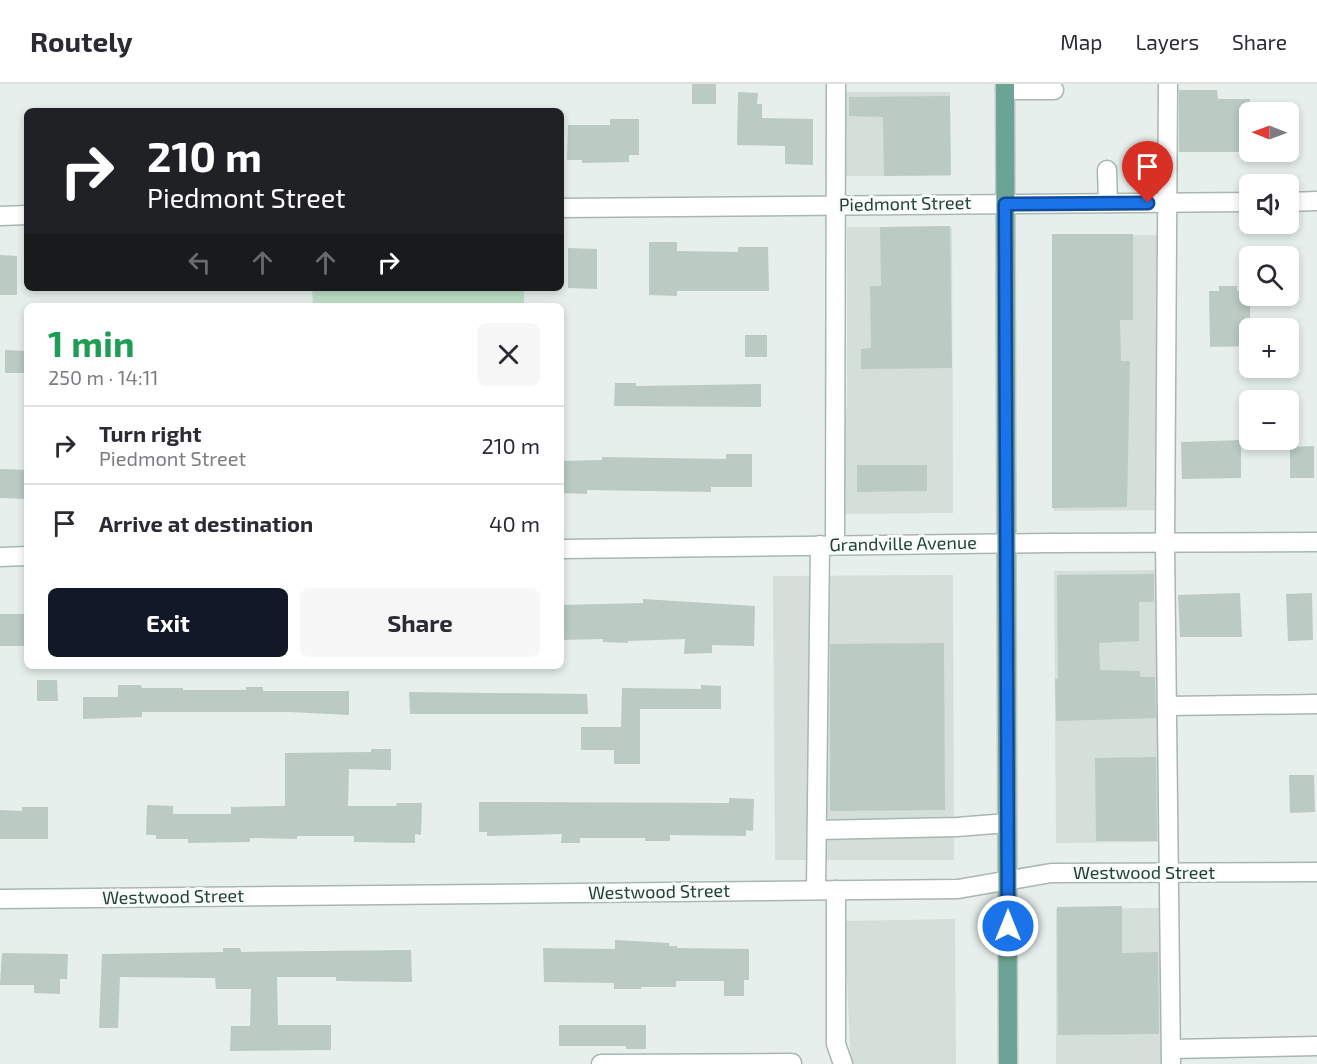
<!DOCTYPE html>
<meta charset="utf-8">
<style>
:root{--surface:#fff;--page:#f7f7f7;--text:#2b2b33;--muted:#7c7c81;--line:#e1e1e2;--accent:#111827}
body{margin:0;font-family:"Exo 2",sans-serif;background:var(--page);color:var(--text);height:100vh;display:flex;flex-direction:column;font-size:22px;white-space:nowrap}
*{box-sizing:border-box;margin:0}
p{font-size:20px;color:var(--muted)}
.icon{flex:none;width:33px;height:33px;fill:none;stroke:currentColor;stroke-width:2;stroke-linecap:round;stroke-linejoin:round}
.map{position:relative;flex:1;overflow:hidden}
.drawer{position:absolute;left:24px;top:219px;width:540px;height:366px;display:flex;flex-direction:column;background:var(--surface);border-radius:9px;box-shadow:0 3px 9px #0003}
.drawer>*{flex:none}
.guide{position:absolute;left:24px;top:24px;width:540px;height:183px;border-radius:9px;box-shadow:0 3px 9px #0003;background:#202124;color:#fff;overflow:hidden}
.needle{width:39px;rotate:271deg}
.fabs{position:absolute;left:1239px;top:18px;display:grid;gap:12px}
.fabs a{display:grid;place-items:center;width:60px;height:60px;border-radius:9px;background:var(--surface);box-shadow:0 3px 9px #0003;font-size:30px}
.pin{position:absolute;display:grid;place-items:center;width:51px;height:51px;color:#fff;margin:-62px -26px;border-radius:50% 50% 50% 0;rotate:-45deg;box-shadow:0 0 6px #0007}
.pin .icon{rotate:45deg}
.me{position:absolute;width:66px;margin:-33px;rotate:0deg;stroke-linejoin:round;filter:drop-shadow(0 0 4px #0008)}
.turn{display:flex;align-items:center;gap:21px;height:126px;padding:0 24px;font-size:27px}
.turn .icon{width:78px;height:78px;stroke-width:2.5}
.turn b{display:block;font-size:42px;line-height:51px}
.lanes{display:flex;align-items:center;height:57px;padding:0 24px;background:#0003;justify-content:center;gap:30px;direction:ltr}
.lanes .off{opacity:.35}
.round{display:grid;place-items:center;flex:none;width:63px;height:63px;border-radius:9px;background:var(--page)}
.summary{display:flex;align-items:center;justify-content:space-between;height:102px;padding:0 24px}
h1{font-size:36px;font-weight:700;line-height:45px;color:#1e9e55}
.button{display:flex;gap:12px;margin-top:auto;padding:12px 24px}
.button a{flex:1;height:69px;border-radius:9px;background:var(--accent);color:#fff;font-size:24px;font-weight:700;line-height:69px;text-align:center}
.button a+a{background:var(--page);color:var(--text)}
ul{padding:0;list-style:none}
li{display:flex;align-items:center;gap:18px;height:78px;padding:0 24px;border-top:2px solid var(--line)}
li div{flex:1}
li b{display:block;font-size:22px}
li em{font-style:normal}
header{display:flex;align-items:center;gap:36px;box-sizing:border-box;height:84px;padding:0 30px;background:var(--surface);border-bottom:2px solid var(--line)}
header strong{font-size:28px}
nav{display:flex;gap:33px;margin-inline-start:auto;font-size:21px}
.map>svg:first-child{display:block}
</style>
<header>
<strong>Routely</strong>
<nav><a>Map</a><a>Layers</a><a>Share</a></nav>
</header>
<div class="map">
<svg width="1317" height="980" viewBox="0 0 1317 980">
<rect width="100%" height="100%" fill="#e6efeb"/>
<g fill="#d4dfd9">
<rect x="845" y="8" width="105" height="84"/>
<path d="M847,143H952L953,429L842,430V379L847,316Z"/>
<path d="M1158,151L1160,426L1054,427L1052,152Z"/>
<path d="M1159,486L1161,758L1056,759L1054,487Z"/>
<path d="M953,491L954,776H775L773,492Z"/>
<path d="M1161,824L1162,980H1056V825Z"/>
<path d="M955,835L956,980H851L844,837Z"/>
</g>
<path fill="#bfdfc7" d="M312,204H524V222H313Z"/>
<g fill="#bbcac3">
<rect x="692" y="0" width="24" height="20"/>
<path d="M1179,6H1217L1218,15H1250V68H1179Z"/>
<path d="M738,8L758,9L757,20H762V34L813,35V81L785,80V62L737,61Z"/>
<path d="M950,12L951,91L884,92L883,33L849,32V13Z"/>
<path d="M610,35H639V71H629V78L582,79V76H567L568,41H610Z"/>
<path d="M950,142L952,284L861,285V265L871,264L870,202H881L880,143Z"/>
<path d="M1052,150H1133V236H1120L1121,277H1130L1127,423L1052,424Z"/>
<path d="M649,158H677V167L738,168V163H768L769,207H677V212L649,211Z"/>
<path d="M568,164L597,165V205L568,204Z"/>
<path d="M0,171L17,172V211H0Z"/>
<path d="M1219,202H1237V207L1250,206V262L1210,263L1209,207H1219Z"/>
<rect x="745" y="251" width="22" height="22"/>
<path d="M5,266L27,267V289H5Z"/>
<path d="M615,299H636V302L761,300V323L614,322Z"/>
<path d="M1241,356V394L1182,395L1181,358Z"/>
<path d="M1314,362V394H1290V363Z"/>
<path d="M726,370H752V403H711V408L587,406V410L561,409V377L602,376V373L726,375Z"/>
<path d="M857,381H927V407L857,408Z"/>
<path d="M0,385L27,386V415L0,414Z"/>
<path d="M1154,490V518H1139V557L1099,559L1100,586L1140,587V593H1155L1156,634L1056,637L1055,595H1058L1057,491Z"/>
<path d="M1240,509L1242,553H1180L1178,511Z"/>
<path d="M1312,509L1313,556L1288,557L1286,510Z"/>
<path d="M643,515L755,522L754,562L712,561V569L684,570L685,555L628,557V559L603,558V555L561,556V521L643,519Z"/>
<rect x="0" y="530" width="27" height="32"/>
<path d="M944,559L945,726L830,727V560Z"/>
<path d="M37,596H57L58,617H37Z"/>
<path d="M118,601H141L142,604H183V606H246V603H263V607H349V631L290,628H142V633L83,635V613H118Z"/>
<path d="M701,601L721,602V625H640V680H614V666H581V643H621L622,604L701,605Z"/>
<path d="M409,608L587,610L588,630H410Z"/>
<path d="M371,665H391V686L349,685L348,722H396L397,719H422L421,751L415,750V759L354,758V752H297V755L250,754V758L188,759V755H156V751H146L147,721L173,722V730H231V723L285,722V669L371,668Z"/>
<path d="M1156,673L1157,757H1096L1095,674Z"/>
<path d="M1289,691H1314L1315,728L1290,729Z"/>
<path d="M729,714L754,715L753,747L746,746V752L670,751V757H645V754H580V759H561L562,750L487,752V748H479V718L729,719Z"/>
<path d="M22,723H48V755H0V726L22,727Z"/>
<path d="M1122,822V869L1158,868L1159,950L1058,951L1057,823Z"/>
<path d="M615,856L669,859V862H677V864L749,865V896H744V912H724V897H676V903H641V905H614V899L544,898L543,864L615,865Z"/>
<path d="M223,864H240L241,868L411,866L412,898L336,897V893H277L278,941H331V966L230,967L231,942H250L251,905H216L215,894L120,893L118,944H99L102,870L223,868Z"/>
<path d="M2,869L68,870L67,895H60V910L34,909V901H0Z"/>
<path d="M559,941H646V965H626V962H559Z"/>
</g>
<g fill="none" stroke-linecap="round" stroke-linejoin="round">
<defs>
<g id="minor">
<path d="M1168,0L1165,460L1171,980"/>
<path d="M1005,6H1054"/>
<path d="M1107,86L1108,119"/>
<path d="M1288,118L1317,117"/>
<path d="M561,124L1250,118"/>
<path d="M0,132L27,131"/>
<path d="M835,461L836,0"/>
<path d="M561,465L1047,459L1317,458"/>
<path d="M0,473L27,472"/>
<path d="M1168,622L1317,620"/>
<path d="M817,746L957,743L1007,739"/>
<path d="M816,806L820,461"/>
<path d="M836,806V960L843,980"/>
<path d="M0,815L958,805L1051,789L1317,788"/>
<path d="M1171,965L1317,962"/>
<path d="M601,980L792,979"/>
</g>
<path id="major" d="M1005,0L1008,980"/>
</defs>
<use href="#minor" stroke="#a8b7b2" stroke-width="21"/>
<use href="#major" stroke="#c2cac8" stroke-width="21"/>
<use href="#minor" stroke="#fff" stroke-width="18"/>
<use href="#major" stroke="#6ba494" stroke-width="18"/>
</g>
<g fill="none" stroke-linecap="round" stroke-linejoin="round">
<defs>
<path id="route" d="M1008,842L1005,120L1148,119"/>
</defs>
<use href="#route" stroke="#114b97" stroke-width="15"/>
<use href="#route" stroke="#1a73e8" stroke-width="10"/>
</g>
<g text-anchor="middle" stroke-width="6" stroke-linejoin="round" paint-order="stroke">
<g font-size="18" fill="#244139" stroke="#f7fbf9">
<text transform="translate(905 120) rotate(-1)" y="6">Piedmont Street</text>
<text transform="translate(903 460) rotate(-1)" y="6">Grandville Avenue</text>
<text x="1144" y="795">Westwood Street</text>
<text transform="translate(659 808) rotate(-1)" y="6">Westwood Street</text>
<text transform="translate(173 813) rotate(-1)" y="6">Westwood Street</text>
</g>
</g>
</svg>
<div class="fabs">
<a><svg class="needle" viewBox="-14 -14 28 28"><path d="M0-13l5 13h-10z" fill="#e53935"/><path d="M0 13l5-13h-10z" fill="#7c7c81"/></svg></a>
<a><svg class="icon" aria-label="sound" viewBox="0 0 24 24"><path d="M4 9h4l5-4v14l-5-4H4zM17 9q2 3 0 6"/></svg></a>
<a><svg class="icon" aria-label="search" viewBox="0 0 24 24"><circle cx="10" cy="10" r="6"/><path d="M15 15l6 6"/></svg></a>
<a>+</a>
<a>−</a>
</div>
<div class="pin" style="left:1148px;top:119px;background:#d93025"><svg class="icon" aria-label="arrive" viewBox="0 0 24 24"><path d="M6 21V4h12l-3 4 3 4H6"/></svg></div>
<svg class="me" style="left:1008px;top:842px" viewBox="-20 -20 40 40"><circle r="17" fill="#1a73e8" stroke="#fff" stroke-width="3"/><path d="M0-11L8 9 0 5-8 9z" fill="#fff"/></svg>
<div class="guide">
<div class="turn"><svg class="icon" aria-label="right" viewBox="0 0 24 24"><path d="M7 20v-9h11M14 6l5 5-5 5"/></svg><div><b>210 m</b>Piedmont Street</div></div>
<div class="lanes"><svg class="icon off" aria-label="left" viewBox="0 0 24 24"><path d="M17 20v-9H6M10 6l-5 5 5 5"/></svg><svg class="icon off" aria-label="ahead" viewBox="0 0 24 24"><path d="M12 20V5M6 11l6-6 6 6"/></svg><svg class="icon off" aria-label="ahead" viewBox="0 0 24 24"><path d="M12 20V5M6 11l6-6 6 6"/></svg><svg class="icon" aria-label="right" viewBox="0 0 24 24"><path d="M7 20v-9h11M14 6l5 5-5 5"/></svg></div>
</div>
<section class="drawer">
<div class="summary"><div><h1>1 min</h1><p>250 m · 14:11</p></div><a class="round"><svg class="icon" aria-label="close" viewBox="0 0 24 24"><path d="M6 6l12 12M18 6L6 18"/></svg></a></div>
<ul>
<li><svg class="icon" aria-label="right" viewBox="0 0 24 24"><path d="M7 20v-9h11M14 6l5 5-5 5"/></svg><div><b>Turn right</b><p>Piedmont Street</p></div><em>210 m</em></li>
<li><svg class="icon" aria-label="arrive" viewBox="0 0 24 24"><path d="M6 21V4h12l-3 4 3 4H6"/></svg><div><b>Arrive at destination</b></div><em>40 m</em></li>
</ul>
<div class="button"><a>Exit</a><a>Share</a></div>
</section>
</div>
